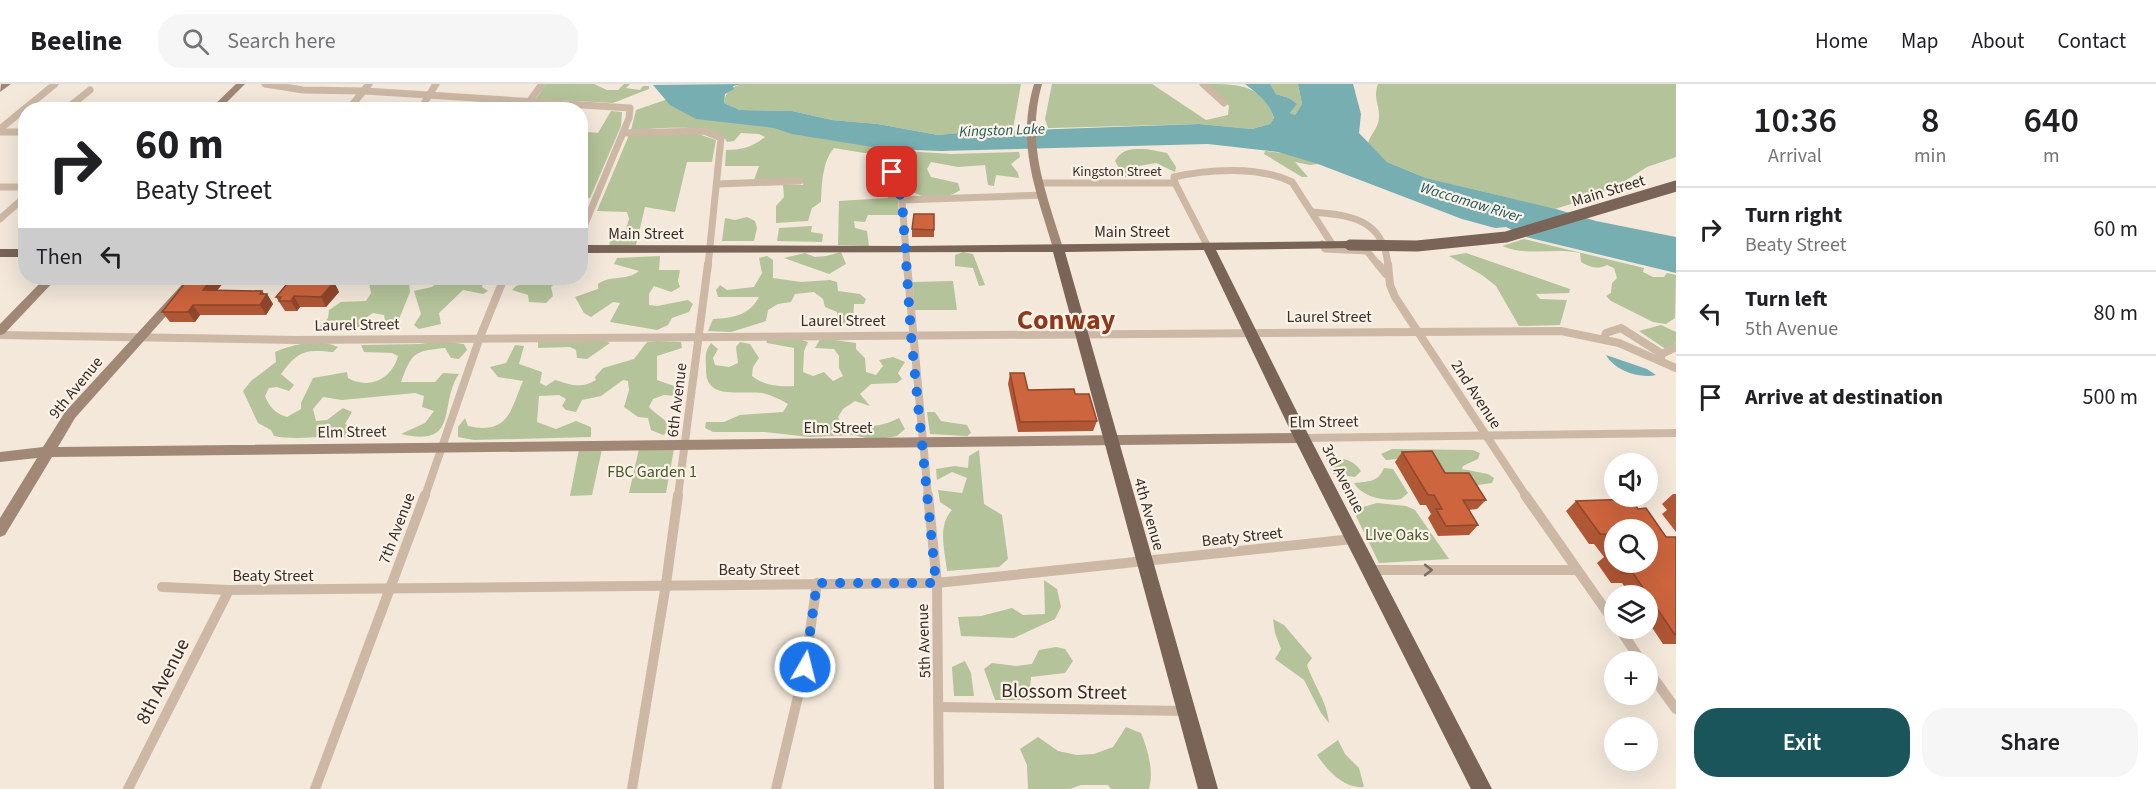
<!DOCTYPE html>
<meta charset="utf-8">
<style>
:root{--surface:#fff;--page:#f6f6f6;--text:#202124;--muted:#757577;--line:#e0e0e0;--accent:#1a555b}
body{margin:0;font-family:"Source Sans 3",sans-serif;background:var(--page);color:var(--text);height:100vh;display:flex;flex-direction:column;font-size:22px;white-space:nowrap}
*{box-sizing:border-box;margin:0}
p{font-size:20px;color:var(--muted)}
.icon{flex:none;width:33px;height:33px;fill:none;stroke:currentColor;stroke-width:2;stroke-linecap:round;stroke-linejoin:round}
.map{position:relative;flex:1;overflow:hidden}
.drawer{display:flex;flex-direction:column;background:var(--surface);width:480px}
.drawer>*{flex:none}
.top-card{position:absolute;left:18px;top:18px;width:570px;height:183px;border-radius:24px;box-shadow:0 6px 24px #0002;background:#fff;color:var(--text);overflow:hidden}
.tools{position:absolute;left:1604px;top:369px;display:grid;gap:12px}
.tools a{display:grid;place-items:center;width:54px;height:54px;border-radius:50%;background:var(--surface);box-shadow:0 6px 24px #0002;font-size:30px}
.pin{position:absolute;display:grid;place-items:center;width:51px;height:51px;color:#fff;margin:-26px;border-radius:12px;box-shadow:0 3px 9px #0006}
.me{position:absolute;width:66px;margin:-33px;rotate:8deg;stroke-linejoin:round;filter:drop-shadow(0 0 4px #0008)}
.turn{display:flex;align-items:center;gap:21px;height:126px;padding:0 18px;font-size:27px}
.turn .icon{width:78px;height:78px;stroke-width:2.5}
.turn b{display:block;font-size:42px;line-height:51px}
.then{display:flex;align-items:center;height:57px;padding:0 18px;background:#0003;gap:12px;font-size:22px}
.eta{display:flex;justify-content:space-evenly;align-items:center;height:102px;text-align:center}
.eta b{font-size:36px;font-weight:600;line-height:42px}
.cta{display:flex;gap:12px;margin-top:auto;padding:12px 18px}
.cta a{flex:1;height:69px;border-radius:24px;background:var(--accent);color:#fff;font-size:24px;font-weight:600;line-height:69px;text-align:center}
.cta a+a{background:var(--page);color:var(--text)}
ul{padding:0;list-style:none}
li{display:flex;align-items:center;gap:18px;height:84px;padding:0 18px;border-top:2px solid var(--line)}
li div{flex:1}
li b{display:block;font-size:22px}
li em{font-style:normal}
header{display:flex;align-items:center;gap:36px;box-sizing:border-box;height:84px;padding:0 30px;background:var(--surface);border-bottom:2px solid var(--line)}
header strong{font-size:28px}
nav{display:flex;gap:33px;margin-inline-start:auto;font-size:21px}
.search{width:420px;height:54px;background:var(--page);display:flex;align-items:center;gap:15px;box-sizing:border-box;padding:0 21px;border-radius:24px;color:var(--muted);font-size:22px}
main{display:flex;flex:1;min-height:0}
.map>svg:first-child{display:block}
</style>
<header>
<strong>Beeline</strong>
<div class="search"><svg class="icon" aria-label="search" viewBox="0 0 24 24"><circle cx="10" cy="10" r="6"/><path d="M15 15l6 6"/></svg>Search here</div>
<nav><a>Home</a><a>Map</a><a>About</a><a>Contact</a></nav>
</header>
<main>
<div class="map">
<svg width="1676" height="705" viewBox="0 0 1676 705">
<rect width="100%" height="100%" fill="#f3e8da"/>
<g fill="#b4c399">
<path d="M546,0H594L607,6H618L624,0H630L626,4L640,6L643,2H649V5L613,19L536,15Z"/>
<path d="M742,0H1021L1013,45L938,51L878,40L832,36L792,27L740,26L724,19C725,8 731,3 742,0Z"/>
<path d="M1052,0H1152L1206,36L1228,31L1229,22L1207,0C1238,0 1262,0 1274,34L1270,40L1252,45L1199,40L1052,44H1048L1045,35Z"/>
<path d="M1270,0H1298L1302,20L1295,31L1290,29L1296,21L1289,14L1276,10Z"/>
<path d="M1378,0H1676V73L1647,83L1625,97L1587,115L1555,125L1426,94L1387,78L1368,59C1371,49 1379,44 1379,32C1379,19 1373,14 1378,0Z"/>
<path d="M668,15L881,63L884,69H864L834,64C822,78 822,100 821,118L812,124L808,137L776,139V122L784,113L783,101H803V95L754,96L759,82H725L726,66C742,66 752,63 765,53L759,50L741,49L734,57L727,58C719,37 651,45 631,46L636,26Z"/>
<path d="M611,27L622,28L621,42L590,114H581V47L598,49Z"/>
<path d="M698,50L716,56L712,78H687L675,128L645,123L636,161L609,162L611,153L623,154L629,135L627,128L597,127L629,51Z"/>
<path d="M1146,65L1167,69L1176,83L1175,88L1156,79L1132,83L1129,85L1134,93H1124L1115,77C1122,64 1133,65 1146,65Z"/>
<path d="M904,67L951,70L1019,68L1020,73L1011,80L1018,89L1019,94L996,91L994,102L988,101L985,81L958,83L931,78L927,85L931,93L958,99L960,106C947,116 923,116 910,106Z"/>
<path d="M1265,67L1290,70L1318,80L1310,81L1295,78L1308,93H1302L1264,70Z"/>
<path d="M890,100L898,116L899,131H868L865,138L854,137L855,144L867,147L869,162L838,161L839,117L888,114L886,106Z"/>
<path d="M747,133L755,137L757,144L754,157H722L725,134L735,136Z"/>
<path d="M812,142L811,148L823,150L822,158L777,157L779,144Z"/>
<path d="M1524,155L1644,184L1643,188L1653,193H1664L1667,189L1676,191L1675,234L1666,240L1653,238L1611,217L1606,212L1611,209L1612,199L1617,194L1614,184L1607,181C1597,186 1590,183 1581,178L1580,169C1554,163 1528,173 1502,162Z"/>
<path d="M841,168L846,180L829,190L784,174L805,169L815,173L826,172Z"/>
<path d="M963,168L973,170L985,201L979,202L973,184L955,182V171Z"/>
<path d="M1466,169L1570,205L1569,209L1536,210L1540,215L1567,216L1560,241L1519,242L1496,202L1482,191L1449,172Z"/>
<path d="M660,172L659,186H680L678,197L680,203L671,208L654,202L649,210V221L657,222L688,216L693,220L689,228L672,234L668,241L657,246L610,238L620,219L613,218L591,233L584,229L575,213L598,205V200C610,191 627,197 639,187L614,180L617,174Z"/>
<path d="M767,172L773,176V194L801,198L830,196L837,198L838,207L860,210L866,215L864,220H854L853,238L848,241L837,239V228L825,223L823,215L814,208L795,210L791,218L778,220L768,226L766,237L731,248L708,247L713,235C732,234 749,232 759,213H718L716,206L720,201L727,206L754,203L762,189L759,174Z"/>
<path d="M368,194L395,196L401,194H418L409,200L410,208L397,240L381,248L376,244L385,237L384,231L373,229L364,235L361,242C347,248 331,249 316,247L328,234L329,226L341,218L366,217L371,209Z"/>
<path d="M443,194H484L482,203L488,207L483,210L463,206L439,229L441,240L419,245L414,241L421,230L414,207L432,203Z"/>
<path d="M528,194H561L551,203L553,212L546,219L529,218L528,211L512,206L516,202L529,198Z"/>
<path d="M953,197L957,226H914L913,198Z"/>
<path d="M1661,241L1676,248V258L1667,266L1639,247Z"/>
<path d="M821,254L856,259V265L865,274L866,288L876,291L883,282L879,276L893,273L905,278L898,289L902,295L897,299L871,300L860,310L870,322L855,317L843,325L838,333L842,342C862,343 881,344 899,334L905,345L897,352L874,356L853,351L809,353L765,348H713L705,344L706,338H724L740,331L783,328L788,320C780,315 771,311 762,309C740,306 705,317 706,285C706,273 704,269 711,259L718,265L713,274L715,281L729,283L738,279L736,263L740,258L750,260L759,274L753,283L752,292C765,302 778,303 794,302V264L767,259L766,255H798L808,258L804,267L803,288L813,292L824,288L833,297L843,292L839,284V272L834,265L815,264Z"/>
<path d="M603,256L610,259L587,275L577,274L576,266L570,263L538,264V257Z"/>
<path d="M439,257L464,260L467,266L459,275L451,274L445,264C413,267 412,269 401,298H435L443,289L459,290C438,320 461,364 401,350L425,339L434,327L422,323L424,312L415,309L342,316L323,313L313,325L316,337L327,336L343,324L352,328L345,340L359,347L350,354C324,350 300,357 274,352L271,346L258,339L243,307L251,297L276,278L275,268C294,260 319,254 338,263L333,268C305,265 298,267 281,290L294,301L289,307L277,303L269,304L265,312C270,324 275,329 287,333L301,325V319L313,294L347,288L348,294C369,306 392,295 398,272L392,269L364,268L361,261L420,260Z"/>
<path d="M657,257L681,258L682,264L657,272V296L677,303L676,312L664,311L653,315L649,323C657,332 667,335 673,346L663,351L651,346L648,334L638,333L624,323L629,306L628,297L623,296L601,312L582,316L576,328L566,326L562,322L566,315L559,311L539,312L537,338L556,345L576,337L591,343V353L474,356L458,353V343L465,334L468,342C509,351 510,327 523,297L498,293L490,283L506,279L515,261L524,262L519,280L542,288L540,299L546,302L555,296C572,301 580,305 596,296L595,293L603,284L634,275L647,258Z"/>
<path d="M927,328H935L941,337L967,341L971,349L967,352L930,350Z"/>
<path d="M579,365H602L592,411L570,412Z"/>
<path d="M639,365H674L666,409H629Z"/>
<path d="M1392,365L1473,366L1480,369L1478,375L1463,382L1462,385L1488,390L1494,394L1492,399L1471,402L1408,374L1386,376L1381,370Z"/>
<path d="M979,366L984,420L1002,431L1008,475L999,483L947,487C945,467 937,442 952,426L940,418L938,406L962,409L967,394L952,388L937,396L936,385L955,382L968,384L969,372Z"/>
<path d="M1326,374C1341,374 1352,374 1361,387L1355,393L1333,390Z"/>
<path d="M1384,384L1393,385L1408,409L1401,415C1385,418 1362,413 1354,399C1368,397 1378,399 1384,384Z"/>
<path d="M1377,419L1406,422L1415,426L1449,475L1379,479L1353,426Z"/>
<path d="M1044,496L1057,505L1061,523L1055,535L1014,554L961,552L958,533L981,532L1012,524L1023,531L1045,530Z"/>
<path d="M1273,535L1284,541L1312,574L1307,581C1314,602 1327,617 1329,639L1321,629L1304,596L1275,575L1281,565L1275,549Z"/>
<path d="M1056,563L1065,565L1073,577L1065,589L1031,593L1029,616H995L984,585L992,579L1016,582L1032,580L1039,566Z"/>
<path d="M965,577L971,589L974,612H954L952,583Z"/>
<path d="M1126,643L1141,649C1148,666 1154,687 1149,705H1111L1108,701H1081L1070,705H1028L1027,681L1020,665L1038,653L1058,667L1077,671L1094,670L1113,663Z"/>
<path d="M1338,656L1345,670L1359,684L1364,703C1344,705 1327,686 1317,671Z"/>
</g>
<g fill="#77aeb2">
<path d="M742,0L733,2L734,5L725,10L724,19L740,26L792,27L832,36L878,40L938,51L971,48L1199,40L1252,45L1270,40L1274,34C1269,18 1258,10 1245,0H1270L1276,10L1289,14L1297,20L1290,29L1295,31L1302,20L1298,0H1353L1361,30L1359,49L1387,78L1426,94L1556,125L1596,137L1676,153V189L1526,153L1506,143L1495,144L1462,135L1318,80L1278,68L1208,60L941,67L885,65L792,50L774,44L696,35L670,21L653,1Z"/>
<path d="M1606,271L1647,285L1656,291C1639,295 1614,286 1606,271Z"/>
</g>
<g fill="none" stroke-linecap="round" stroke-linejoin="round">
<g stroke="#ccb8a5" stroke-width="7">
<path d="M265,0L303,6L365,7L630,24L629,34L580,152"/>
<path d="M1203,0L1224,19"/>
<path d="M529,18L542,0"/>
<path d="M65,26L90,6"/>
<path d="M348,26L369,0"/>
<path d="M420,26L436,0"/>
<path d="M0,45L55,0"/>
<path d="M0,48H26"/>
<path d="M623,49L704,47L721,54L708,182"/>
<path d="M892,88L902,116L907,182"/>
<path d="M1039,99H1175"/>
<path d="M1175,99L1174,93C1209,85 1259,82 1292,98L1332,160"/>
<path d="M1175,99L1208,163"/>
<path d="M717,100L800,97"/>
<path d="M0,103H26"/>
<path d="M902,116L1043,111"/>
<path d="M1312,128C1351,131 1384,135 1388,182"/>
<path d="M0,135L26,112"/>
<path d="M1322,160L1325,165L1367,167L1379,182"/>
</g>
<g stroke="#ccb8a5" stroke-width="8">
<path d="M907,180L928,412"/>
<path d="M1378,180L1386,190"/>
<path d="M1388,180L1390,201L1395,213L1526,412"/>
<path d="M0,251L296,256L1561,247L1619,259L1676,284"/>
<path d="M1604,255L1606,249L1621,244L1662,270"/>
<path d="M1661,274L1662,270L1676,263"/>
<path d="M1302,354L1676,349"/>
<path d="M425,412L480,253L504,194"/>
<path d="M678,412L708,180"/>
</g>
<g stroke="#ccb8a5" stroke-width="10">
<path d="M928,411L937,499L939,705"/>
<path d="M1525,411L1614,538"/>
<path d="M1369,486H1577"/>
<path d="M162,503L229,506L937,499L1353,455"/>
<path d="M1619,544L1642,578"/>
<path d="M1647,585L1676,625"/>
<path d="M940,623L1186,627"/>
<path d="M128,705L229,506"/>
<path d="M315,705L425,411"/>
<path d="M632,705L666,500L678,411"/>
<path d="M776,705L805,583L817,499"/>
</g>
<g fill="#a08776" fill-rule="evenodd">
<path d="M11,0L0,8L1,0Z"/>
<path d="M236,0H245L219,26H209Z"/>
<path d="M1034,0H1042C1025,59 1046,108 1063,164L1058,167L1053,164C1036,107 1016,59 1034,0Z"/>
<path d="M45,194H57L4,250L0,251V240Z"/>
<path d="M188,194H200L75,334L58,363L1302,349L1309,354L1302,359L52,373L5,451L0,453V434L37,374L0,378V368L43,363L65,328Z"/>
</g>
<g fill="#7a6457" fill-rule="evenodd">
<path d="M1350,157L1354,158V164L1216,166L1310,354L1492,705H1471L1294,354L1204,166L1065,168L1218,705H1198L1053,168L580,169V161L906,162Z"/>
<rect x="0" y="165" width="26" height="8"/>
</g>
<path stroke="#7a6457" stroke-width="11" d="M1350,161L1417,162L1506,153L1676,102"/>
</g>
<g fill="#b05735" fill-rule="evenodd">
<path d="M912,145L934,146V153H912Z"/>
<path d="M189,194H219L223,199L217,206L267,210L273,220L266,231H200L195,238H170L162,228Z"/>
<path d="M292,194H323L324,197L334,198L339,208L326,223H300L297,227H285L276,213Z"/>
<path d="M1010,289L1028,306L1075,310L1097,337L1093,347L1018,348L1008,300Z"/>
<path d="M1402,368L1445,389L1486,416L1477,425L1468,426L1478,441L1469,451L1438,452L1428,434L1431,430L1426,421H1420L1395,378Z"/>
<path d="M1673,410H1676V448L1662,430L1667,426L1662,420Z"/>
<path d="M1576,417L1638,425L1666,453H1676V560H1663L1647,536V512H1631L1622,499H1611L1597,479L1604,473L1594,460H1589L1566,427ZM1614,446L1647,478H1614Z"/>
</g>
<g fill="#90472b">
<path d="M212,194H219L223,199L209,217L203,206Z"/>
<path d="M315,194H323L324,197L313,196Z"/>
<path d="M334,198L339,208L326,223L321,213Z"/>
<path d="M262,207L266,212L267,210L273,220L266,231L260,221V210Z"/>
<path d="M294,212L300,223L297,227L291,217Z"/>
<path d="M193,221L200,231L195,238L188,228Z"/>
</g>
<g fill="#cd653e" stroke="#90472b" stroke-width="1.5">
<path d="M914,130H934V146L912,145Z"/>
<path d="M189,194H212L203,206L262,207L260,210H267L260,221H193L188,228H162Z"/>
<path d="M292,194H315L313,196L334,198L321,213L294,212L291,217H279L281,213H276Z"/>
<path d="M1010,289H1024L1028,306L1074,305L1075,310H1089L1097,337L1020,338Z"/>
<path d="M1432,367L1445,389H1469L1486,416H1463L1478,441L1446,442L1436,425H1442L1434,411H1428L1402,368Z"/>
<path d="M1631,415L1638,425L1646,424L1666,453H1676V551H1675L1633,489H1622L1607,469H1614V478H1647V446H1614V463L1605,450H1600L1576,417Z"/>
</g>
<defs><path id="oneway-chevron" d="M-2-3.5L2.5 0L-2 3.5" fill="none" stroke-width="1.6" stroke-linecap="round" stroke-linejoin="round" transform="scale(1.5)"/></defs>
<use stroke="#7a6c60" href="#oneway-chevron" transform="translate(1428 486)"/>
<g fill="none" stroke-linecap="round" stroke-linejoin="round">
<path stroke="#1a73e8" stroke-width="10" stroke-dasharray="0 18" d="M805,583L817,499H936L911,251L902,116L892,88"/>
</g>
<g text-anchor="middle" stroke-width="4.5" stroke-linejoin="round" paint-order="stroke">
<g font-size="14" fill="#372d27" stroke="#fbf2e7">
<text x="1117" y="92">Kingston Street</text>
</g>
<g font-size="15" font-style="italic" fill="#1a555b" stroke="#fbf2e7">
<text transform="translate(1002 46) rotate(-2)" y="5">Kingston Lake</text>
<text transform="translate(1471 118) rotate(17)" y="5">Waccamaw River</text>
</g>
<g font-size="16" fill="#372d27" stroke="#fbf2e7">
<text transform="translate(1608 106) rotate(-17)" y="6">Main Street</text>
<text x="1132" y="153">Main Street</text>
<text x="646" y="155">Main Street</text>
<text x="1329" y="238">Laurel Street</text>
<text x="843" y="242">Laurel Street</text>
<text transform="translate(357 240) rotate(-1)" y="6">Laurel Street</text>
<text transform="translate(75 303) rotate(-51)" y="6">9th Avenue</text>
<text transform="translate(1477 310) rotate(57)" y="6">2nd Avenue</text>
<text transform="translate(676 316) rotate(-83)" y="6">6th Avenue</text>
<text transform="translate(1324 337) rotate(-1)" y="6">Elm Street</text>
<text x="838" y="349">Elm Street</text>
<text transform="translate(352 347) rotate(-1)" y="6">Elm Street</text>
<text transform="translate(1344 394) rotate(63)" y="6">3rd Avenue</text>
<text transform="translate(1150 430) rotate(74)" y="6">4th Avenue</text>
<text transform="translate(396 444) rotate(-69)" y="6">7th Avenue</text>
<text transform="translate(1242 452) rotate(-6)" y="6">Beaty Street</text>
<text x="759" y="491">Beaty Street</text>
<text x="273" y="497">Beaty Street</text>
<text transform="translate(923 557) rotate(-92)" y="6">5th Avenue</text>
</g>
<g font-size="16" fill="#455729" stroke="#fbf2e7">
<text x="652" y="393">FBC Garden 1</text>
<text x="1397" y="456">LIve Oaks</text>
</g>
<g font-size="20" fill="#372d27" stroke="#fbf2e7">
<text transform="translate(162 597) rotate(-63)" y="7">8th Avenue</text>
<text transform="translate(1064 607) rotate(1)" y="7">Blossom Street</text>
</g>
<g font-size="28" font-weight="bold" fill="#8b391b" stroke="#fbf2e7">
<text x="1066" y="245">Conway</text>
</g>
</g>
</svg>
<div class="tools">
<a><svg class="icon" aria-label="sound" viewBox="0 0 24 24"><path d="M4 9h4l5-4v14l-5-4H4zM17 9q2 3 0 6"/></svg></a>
<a><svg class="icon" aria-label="search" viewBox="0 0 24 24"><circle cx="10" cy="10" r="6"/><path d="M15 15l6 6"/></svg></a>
<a><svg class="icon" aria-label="layers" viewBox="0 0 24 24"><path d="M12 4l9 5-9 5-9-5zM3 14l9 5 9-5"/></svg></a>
<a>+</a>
<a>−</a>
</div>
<div class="pin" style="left:892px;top:88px;background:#d93025"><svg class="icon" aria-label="arrive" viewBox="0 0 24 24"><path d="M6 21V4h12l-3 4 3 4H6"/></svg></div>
<svg class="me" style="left:805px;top:583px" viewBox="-20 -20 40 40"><circle r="17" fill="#1a73e8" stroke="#fff" stroke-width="3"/><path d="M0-11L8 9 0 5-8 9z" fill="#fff"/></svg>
<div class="top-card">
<div class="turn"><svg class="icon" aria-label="right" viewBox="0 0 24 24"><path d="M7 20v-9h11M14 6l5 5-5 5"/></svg><div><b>60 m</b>Beaty Street</div></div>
<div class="then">Then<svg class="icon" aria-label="left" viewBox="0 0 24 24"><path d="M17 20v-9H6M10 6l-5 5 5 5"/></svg></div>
</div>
</div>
<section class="drawer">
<div class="eta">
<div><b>10:36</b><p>Arrival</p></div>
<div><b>8</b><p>min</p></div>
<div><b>640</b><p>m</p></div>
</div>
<ul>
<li><svg class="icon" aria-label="right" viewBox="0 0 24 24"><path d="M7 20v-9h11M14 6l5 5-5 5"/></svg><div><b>Turn right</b><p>Beaty Street</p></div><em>60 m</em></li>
<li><svg class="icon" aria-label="left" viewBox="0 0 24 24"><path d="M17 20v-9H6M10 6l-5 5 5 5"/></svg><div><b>Turn left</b><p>5th Avenue</p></div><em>80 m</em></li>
<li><svg class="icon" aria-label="arrive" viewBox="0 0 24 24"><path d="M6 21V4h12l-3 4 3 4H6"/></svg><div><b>Arrive at destination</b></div><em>500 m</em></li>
</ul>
<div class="cta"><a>Exit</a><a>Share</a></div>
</section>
</main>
